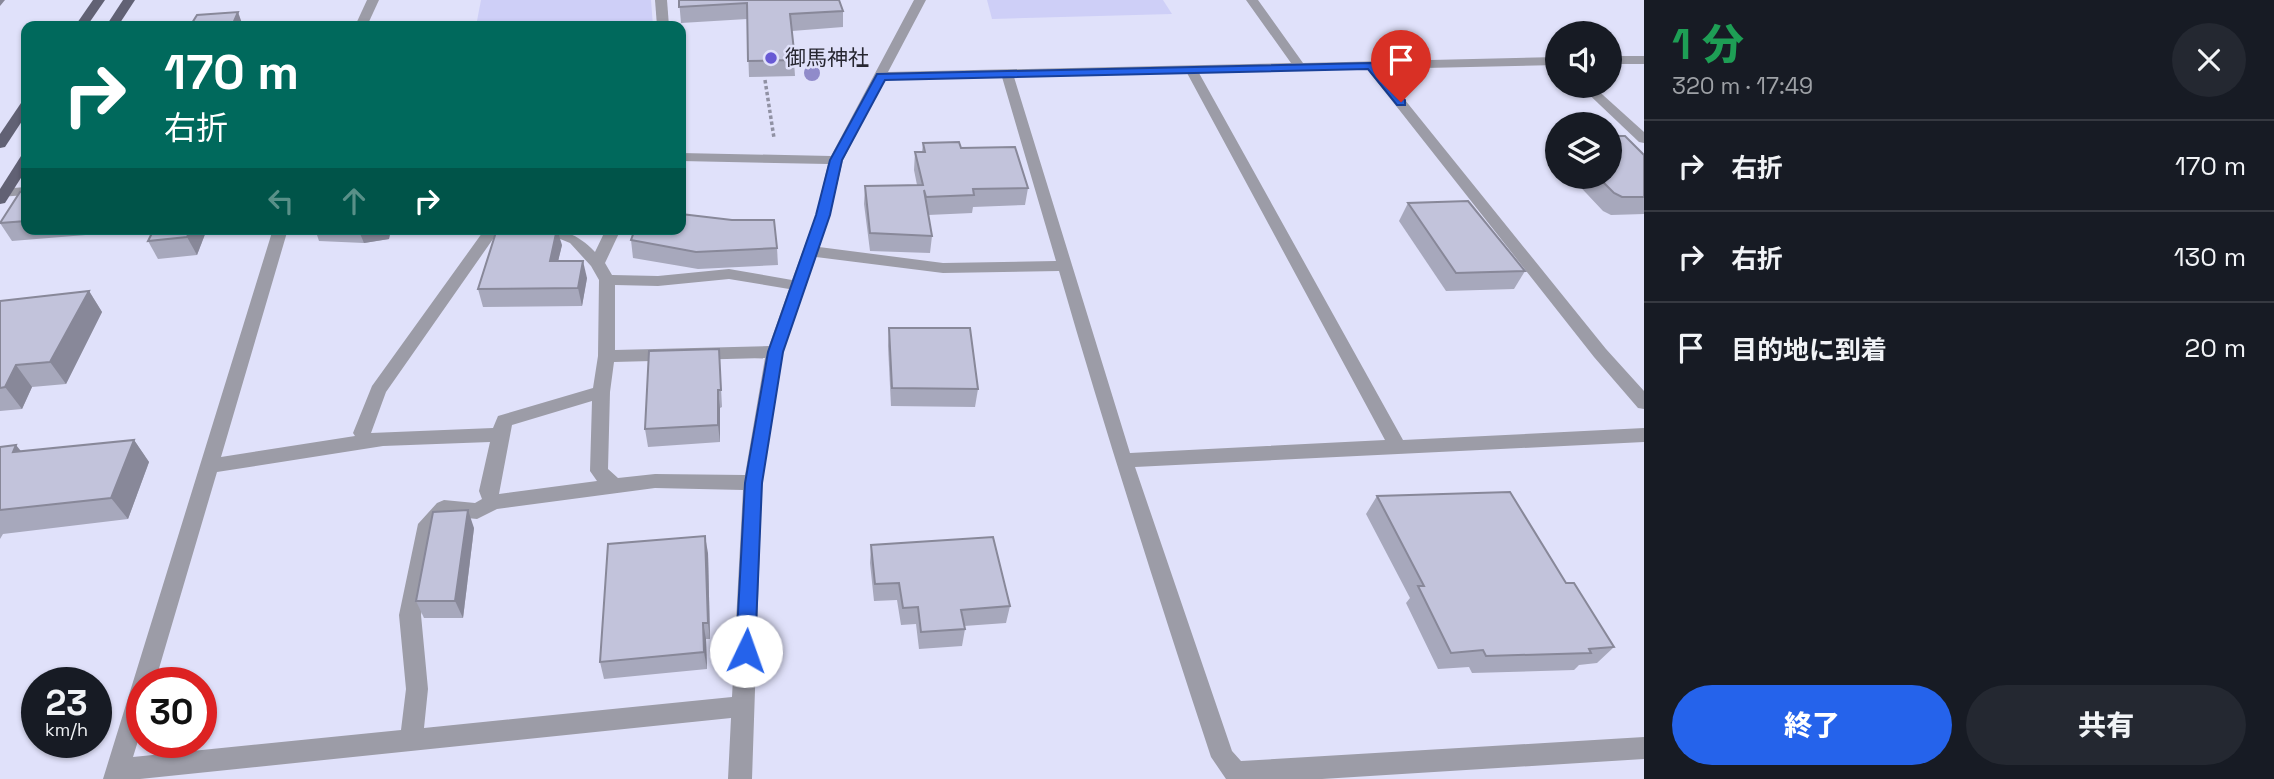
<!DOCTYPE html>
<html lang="ja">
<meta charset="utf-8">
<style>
:root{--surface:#171b24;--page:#242831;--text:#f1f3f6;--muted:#9ea1a6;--line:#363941;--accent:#2563eb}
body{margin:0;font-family:"Space Grotesk","Noto Sans JP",sans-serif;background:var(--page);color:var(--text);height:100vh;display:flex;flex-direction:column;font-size:26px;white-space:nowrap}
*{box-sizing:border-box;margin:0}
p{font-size:23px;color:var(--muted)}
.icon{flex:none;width:38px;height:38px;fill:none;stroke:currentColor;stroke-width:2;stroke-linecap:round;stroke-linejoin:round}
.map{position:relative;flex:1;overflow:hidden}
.panel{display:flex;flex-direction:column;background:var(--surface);width:630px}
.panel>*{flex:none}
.top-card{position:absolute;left:21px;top:21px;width:665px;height:214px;border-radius:14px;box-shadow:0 2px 5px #0004;background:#00695c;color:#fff;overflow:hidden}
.tools{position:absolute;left:1545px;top:21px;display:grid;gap:14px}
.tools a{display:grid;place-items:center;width:77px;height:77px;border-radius:50%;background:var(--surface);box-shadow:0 2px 5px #0004;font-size:35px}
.speed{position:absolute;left:21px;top:667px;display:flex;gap:14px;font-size:35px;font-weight:700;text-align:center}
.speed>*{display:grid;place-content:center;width:91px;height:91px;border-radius:50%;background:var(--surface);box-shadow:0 2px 5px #0004;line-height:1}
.speed small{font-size:18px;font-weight:400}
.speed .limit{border:10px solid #d22;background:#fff;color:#111}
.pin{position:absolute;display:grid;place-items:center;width:60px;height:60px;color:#fff;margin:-72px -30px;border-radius:50% 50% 50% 0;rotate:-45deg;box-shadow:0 0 7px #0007}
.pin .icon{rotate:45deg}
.me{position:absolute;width:77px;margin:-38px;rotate:3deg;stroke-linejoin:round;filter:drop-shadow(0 0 5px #0008)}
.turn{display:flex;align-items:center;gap:24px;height:147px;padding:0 28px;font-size:32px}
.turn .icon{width:91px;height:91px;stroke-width:2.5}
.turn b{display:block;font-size:49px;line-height:60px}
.lanes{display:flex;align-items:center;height:66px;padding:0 28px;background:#0003;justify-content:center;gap:35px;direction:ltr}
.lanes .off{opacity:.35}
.round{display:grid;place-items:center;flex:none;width:74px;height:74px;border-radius:37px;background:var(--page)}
.headline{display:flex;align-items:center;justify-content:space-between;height:119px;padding:0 28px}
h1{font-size:42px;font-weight:800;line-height:52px;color:#1e9e55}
.primary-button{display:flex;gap:14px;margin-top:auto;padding:14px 28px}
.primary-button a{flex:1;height:80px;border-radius:42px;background:var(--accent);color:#fff;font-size:28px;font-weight:800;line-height:80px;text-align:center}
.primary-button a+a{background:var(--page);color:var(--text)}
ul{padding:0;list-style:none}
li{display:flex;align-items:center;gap:21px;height:91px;padding:0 28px;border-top:2px solid var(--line)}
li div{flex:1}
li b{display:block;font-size:26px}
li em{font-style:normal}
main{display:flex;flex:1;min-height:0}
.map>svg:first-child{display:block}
</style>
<main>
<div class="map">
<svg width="1644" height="779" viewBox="0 0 1644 779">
<rect width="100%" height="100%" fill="#e0e1fa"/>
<g fill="#cecff7">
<path d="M481,0H651L653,26H476Z"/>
<path d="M987,0H1163L1172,14L992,19Z"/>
</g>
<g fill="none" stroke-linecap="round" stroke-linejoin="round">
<path stroke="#9091a3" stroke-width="3.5" stroke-dasharray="3.5 2.5" stroke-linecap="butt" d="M765,80L774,138"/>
<g fill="#9c9ca7" fill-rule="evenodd">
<path d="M367,0H379L367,26H355Z"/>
<path d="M655,0H667L669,26H657Z"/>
<path d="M914,0H926L888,72L1291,63L1246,0H1258L1303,63L1558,57V65L1380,69L1606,349L1644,391V409L1638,408L1594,357L1367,69L1199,73L1403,440L1644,428V442L1135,467L1232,751L1241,761L1644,737V759L1322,779H1226L1211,757C1158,596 1106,434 1059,271L943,273L816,257L783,352L762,483L752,779H728L731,718L140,779H103L273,229H288L221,457L355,436L353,433L372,386L485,229H500L386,392L371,433L493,428L498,416L593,388L598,356L599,280L591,266L570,243L536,229C562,229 577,233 595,252L606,229H621L605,263L612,275L658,276L729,269L792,280L816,215L828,164L681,161V153L831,156ZM1187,73L1385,440L1130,453L1014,77ZM1002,77L1056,261L943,263L819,247L830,215L843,160L884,80ZM729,279L789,289L769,346L615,350V285L658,286ZM765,358L745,475L655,474L618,478L608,469L610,392L614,362ZM592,401L590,471L597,481L499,494L512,425ZM490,442L479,491L482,499L475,503L444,500L437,503L418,524L399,615L406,689L401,730L133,757L142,728V682H155L217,472L383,446ZM655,488L743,490L732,697L424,728L428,689L421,615L437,527L448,516L477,519L497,509Z"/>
<rect x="1610" y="56" width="34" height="8"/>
<path d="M1580,86H1593L1644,132V143L1639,142Z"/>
<path d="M26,187V195L0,197V189Z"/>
</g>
<g fill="#616174" fill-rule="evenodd">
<path d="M93,0H105L87,26H75Z"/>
<path d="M123,0H135L118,26H106Z"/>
<path d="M26,102V115L5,147L0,148V134L21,103Z"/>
<path d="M26,155V170L5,203L0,204V189L21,156Z"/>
</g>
</g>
<circle fill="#908bca" cx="812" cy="73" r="8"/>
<g fill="#a7a8bc">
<path d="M679,0H839L843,11V27L792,31L795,76L749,77L747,19L681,23Z"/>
<path d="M1558,141V162L1550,154Z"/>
<path d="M923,143L961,148L1028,188L1025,205L973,207L972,213L928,215L932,236L930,253L870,251L864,204L865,186L917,185L914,170L915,152H922Z"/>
<path d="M1644,155V214L1611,215L1603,211L1571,177H1610Z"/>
<path d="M26,191V229H101L98,234L12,241L0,223Z"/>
<path d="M1408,203L1525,271L1514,289L1446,291L1399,221Z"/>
<path d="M154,229H207L197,255L158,259L148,241Z"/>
<path d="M315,229H391L389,239L364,243L319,241Z"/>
<path d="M631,240L777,248L778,265L698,269L633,258Z"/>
<path d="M562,245L558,261L587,278L582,306L483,307L478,289Z"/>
<path d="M89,291L102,312L66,384L32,387L22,409L0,411V301Z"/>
<path d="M889,328L978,389L975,407L891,406L888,346Z"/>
<path d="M719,349L722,407L720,408V442L648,447L645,429Z"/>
<path d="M134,440L149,462L128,519L3,534L0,539V447L21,451Z"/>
<path d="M1377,496L1566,583L1614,647L1597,663L1579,665L1574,670L1472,673L1469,667L1438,669L1406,603L1410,598L1366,514Z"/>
<path d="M474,528L463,618H424L416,601Z"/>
<path d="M871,545L1010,606L1006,623L964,626L965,629L962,646L919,649L916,624L901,625L897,600L874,601L870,563Z"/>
<path d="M708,553L710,639H706L707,669L604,679L600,662Z"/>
</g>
<g fill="#889">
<path d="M0,0H5L0,6Z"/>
<path d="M238,12L243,26H232Z"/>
<path d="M191,229H207L197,255L187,237Z"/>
<path d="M358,229H391L389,239L364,243Z"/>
<path d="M557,229L562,245L554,278L550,261Z"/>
<path d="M583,261L587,278L582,306L578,288Z"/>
<path d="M89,291L102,312L66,384L50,362Z"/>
<path d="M16,365L32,387L22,409L5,387Z"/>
<path d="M718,390L720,408V442L718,425Z"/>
<path d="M134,440L149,462L128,519L111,498Z"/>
<path d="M16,445L34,467L13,452Z"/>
<path d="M468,510L474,528L463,618L455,601Z"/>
<path d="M705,536L708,553L710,639L708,623Z"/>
<path d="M703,623L706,639L707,669L704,652Z"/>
</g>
<g fill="#c2c3db" stroke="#889" stroke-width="2">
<path d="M679,0H839L843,11L790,14L795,60L748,61L747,3L679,7Z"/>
<path d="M238,12L232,26H148L192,23L197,15Z"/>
<path d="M1610,136H1625L1644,155V197H1622L1614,193L1598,177H1610Z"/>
<path d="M959,142L961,148L1015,147L1028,188L973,189L974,195L926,197L924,190L932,236L870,233L865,186L923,185L915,152H925L923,143Z"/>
<path d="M26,191V221L0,223L20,192Z"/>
<path d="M1468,201L1525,271L1456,273L1408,203Z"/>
<path d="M681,214L732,220H774L777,248L696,252L631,240L635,229H681Z"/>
<path d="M154,229H191L187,237L148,241Z"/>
<path d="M497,229H557L550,261H583L578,288L478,289Z"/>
<path d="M89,291L50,362L16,365L5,387L0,388V301Z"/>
<path d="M889,328H970L978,389L892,388Z"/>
<path d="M719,349L721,390H718V425L645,429L649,351Z"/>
<path d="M134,440L111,498L0,510V447L16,445L13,452Z"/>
<path d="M1510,492L1566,583H1574L1614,647L1589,649L1591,653L1486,656L1483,650L1451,653L1418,586H1424L1377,496Z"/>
<path d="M468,510L455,601H416L433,512Z"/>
<path d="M705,536L708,623H703L704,652L600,662L608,544Z"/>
<path d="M993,537L1010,606L961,610L965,629L921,632L918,607L903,608L899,583L875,584L871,545Z"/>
</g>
<path fill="#2563eb" stroke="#184099" stroke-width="2" d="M1371,63L1375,64L1405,100V105H1397L1368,69L885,80L842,160L830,215L783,352L762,483L755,651L753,657L746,659L739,657L736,651L745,483L768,352L816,215L830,160L877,74Z"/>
<circle fill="#685ad4" stroke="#e0e1fa" stroke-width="2.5" cx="771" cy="58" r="7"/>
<g text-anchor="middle" stroke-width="5" stroke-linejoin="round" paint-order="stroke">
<g font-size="21" fill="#272731" stroke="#e0e1fa" text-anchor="start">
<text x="785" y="65">御馬神社</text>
</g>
</g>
</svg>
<div class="tools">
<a><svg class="icon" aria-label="sound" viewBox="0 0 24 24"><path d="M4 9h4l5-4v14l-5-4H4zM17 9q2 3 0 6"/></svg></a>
<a><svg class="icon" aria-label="layers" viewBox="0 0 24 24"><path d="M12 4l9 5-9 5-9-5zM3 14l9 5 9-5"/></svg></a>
</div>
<div class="speed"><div>23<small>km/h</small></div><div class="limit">30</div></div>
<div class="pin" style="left:1401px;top:102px;background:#d93025"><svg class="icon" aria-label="arrive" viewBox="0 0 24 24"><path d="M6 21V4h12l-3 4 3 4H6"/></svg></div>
<svg class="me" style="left:746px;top:651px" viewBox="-20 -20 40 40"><circle r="19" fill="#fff"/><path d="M0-13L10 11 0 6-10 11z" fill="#2563eb"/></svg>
<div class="top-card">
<div class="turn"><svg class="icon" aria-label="right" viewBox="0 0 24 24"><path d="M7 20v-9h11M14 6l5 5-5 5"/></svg><div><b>170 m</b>右折</div></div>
<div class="lanes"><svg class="icon off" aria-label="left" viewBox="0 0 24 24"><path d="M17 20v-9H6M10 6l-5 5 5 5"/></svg><svg class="icon off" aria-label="ahead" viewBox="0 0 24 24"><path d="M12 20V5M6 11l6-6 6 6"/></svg><svg class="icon" aria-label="right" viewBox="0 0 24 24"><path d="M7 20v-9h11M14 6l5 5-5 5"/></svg></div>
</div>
</div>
<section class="panel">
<div class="headline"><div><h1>1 分</h1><p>320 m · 17:49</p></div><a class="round"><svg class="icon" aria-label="close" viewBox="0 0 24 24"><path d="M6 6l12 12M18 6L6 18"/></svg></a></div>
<ul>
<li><svg class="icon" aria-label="right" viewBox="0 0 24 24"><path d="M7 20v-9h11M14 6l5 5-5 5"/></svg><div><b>右折</b></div><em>170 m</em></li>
<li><svg class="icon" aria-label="right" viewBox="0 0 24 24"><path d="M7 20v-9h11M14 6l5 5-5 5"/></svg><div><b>右折</b></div><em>130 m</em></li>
<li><svg class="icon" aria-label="arrive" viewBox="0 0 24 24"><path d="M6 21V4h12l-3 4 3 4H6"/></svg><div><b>目的地に到着</b></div><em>20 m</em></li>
</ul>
<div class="primary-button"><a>終了</a><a>共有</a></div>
</section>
</main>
